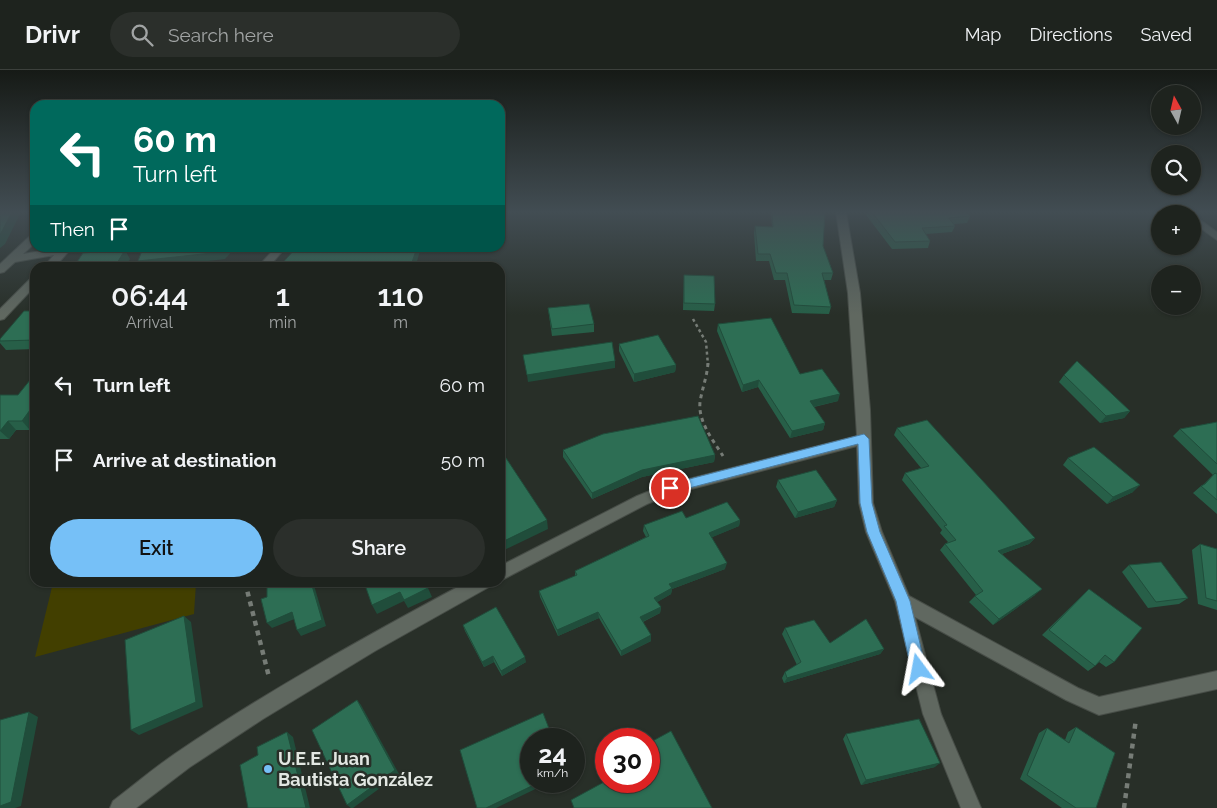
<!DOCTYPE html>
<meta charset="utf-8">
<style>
:root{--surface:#1e231e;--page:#2b2f2b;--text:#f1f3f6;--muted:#a1a4a4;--line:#3c403c;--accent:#76c0f7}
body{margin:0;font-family:Raleway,sans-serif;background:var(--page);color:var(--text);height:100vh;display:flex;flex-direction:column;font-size:19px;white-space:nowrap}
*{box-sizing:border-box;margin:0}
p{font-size:16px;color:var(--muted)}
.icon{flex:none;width:28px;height:28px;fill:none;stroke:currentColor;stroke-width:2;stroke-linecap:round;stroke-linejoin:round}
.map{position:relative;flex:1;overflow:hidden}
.sheet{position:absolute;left:30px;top:192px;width:475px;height:325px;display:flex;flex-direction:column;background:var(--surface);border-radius:15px;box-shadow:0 1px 4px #0004,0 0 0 1px var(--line)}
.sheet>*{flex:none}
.guide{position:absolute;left:30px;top:30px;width:475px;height:152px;border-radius:15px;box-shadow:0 1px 4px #0004,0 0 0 1px var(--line);background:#00695c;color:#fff;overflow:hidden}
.needle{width:32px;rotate:352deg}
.fabs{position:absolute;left:1151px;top:15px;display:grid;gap:10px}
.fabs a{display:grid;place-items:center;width:50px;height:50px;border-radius:50%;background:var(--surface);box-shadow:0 1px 4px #0004,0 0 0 1px var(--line);font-size:25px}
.speed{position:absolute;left:520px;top:658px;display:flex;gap:10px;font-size:25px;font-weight:700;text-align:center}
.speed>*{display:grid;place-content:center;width:65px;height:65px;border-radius:50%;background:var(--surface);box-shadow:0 1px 4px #0004,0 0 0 1px var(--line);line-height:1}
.speed small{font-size:12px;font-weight:400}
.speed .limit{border:8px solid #d22;background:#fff;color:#111}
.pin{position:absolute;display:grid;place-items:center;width:42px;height:42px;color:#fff;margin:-21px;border:2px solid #fff;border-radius:50%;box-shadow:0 1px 5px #0007}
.me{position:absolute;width:55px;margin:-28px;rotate:347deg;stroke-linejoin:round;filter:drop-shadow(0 0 4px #0008)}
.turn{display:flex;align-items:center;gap:18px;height:105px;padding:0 20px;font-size:22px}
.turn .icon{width:65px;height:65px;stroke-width:2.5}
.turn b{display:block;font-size:35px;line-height:42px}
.then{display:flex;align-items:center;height:48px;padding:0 20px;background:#0003;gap:10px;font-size:19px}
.eta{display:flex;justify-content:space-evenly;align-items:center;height:85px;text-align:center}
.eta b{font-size:30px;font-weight:600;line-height:35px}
.cta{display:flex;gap:10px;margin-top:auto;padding:10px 20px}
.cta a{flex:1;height:58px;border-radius:30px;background:var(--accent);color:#111;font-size:20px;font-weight:600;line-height:58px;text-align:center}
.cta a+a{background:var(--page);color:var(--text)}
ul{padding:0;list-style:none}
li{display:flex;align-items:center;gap:15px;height:75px;padding:0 20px}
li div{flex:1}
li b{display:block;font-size:19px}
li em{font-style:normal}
header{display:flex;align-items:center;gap:30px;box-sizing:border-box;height:70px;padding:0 25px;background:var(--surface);border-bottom:1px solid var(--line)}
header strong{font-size:24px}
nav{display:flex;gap:28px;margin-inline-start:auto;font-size:18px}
.search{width:350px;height:45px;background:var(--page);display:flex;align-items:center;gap:12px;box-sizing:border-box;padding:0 18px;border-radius:28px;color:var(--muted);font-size:19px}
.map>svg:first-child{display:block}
</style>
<header>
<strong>Drivr</strong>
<div class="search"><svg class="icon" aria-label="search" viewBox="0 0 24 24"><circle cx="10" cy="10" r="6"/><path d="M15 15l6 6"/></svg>Search here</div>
<nav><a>Map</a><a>Directions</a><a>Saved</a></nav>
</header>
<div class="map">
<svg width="1217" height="738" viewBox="0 0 1217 738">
<rect width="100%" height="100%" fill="#282f28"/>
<path fill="#423f00" d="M68,512L196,513L194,544L35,587L52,517Z"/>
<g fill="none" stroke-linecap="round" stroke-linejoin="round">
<defs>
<g id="minor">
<path d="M836,142H846L860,223L870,340L873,433L882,462L909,526L1078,618L1099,627L1217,601V619L1099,645L1066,630L915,547L941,644L981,738H961L923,644L895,531L866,462L859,433L857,376L672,424L647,434L500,511V496L637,426L665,415L857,366L848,223Z"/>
<path d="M1192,144L1217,162V170L1192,152Z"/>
<path d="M275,178H285L268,198H257Z"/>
<path d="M467,512H491L489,517L375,581L263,649L190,697L136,738H110L113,731C134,715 154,698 176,683C269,620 368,565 467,512Z"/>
</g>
<g id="tertiary">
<path d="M35,164V173L23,184L60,178H80L79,180L68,182L54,198H43L54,185L15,192L4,202L0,203V194L31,165Z"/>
<path d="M35,207V216L4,249L0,250V239L31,208Z"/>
</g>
</defs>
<use href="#minor" stroke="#474d47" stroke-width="2"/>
<use href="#tertiary" stroke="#474d47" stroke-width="2"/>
<path stroke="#767c76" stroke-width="2.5" stroke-dasharray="3 3" stroke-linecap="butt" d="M693,249L706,272L708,295"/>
<path stroke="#767c76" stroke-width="3" stroke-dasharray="4 4" stroke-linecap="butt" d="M708,293C707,307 702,319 700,332C698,352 713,370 723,386"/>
<g stroke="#767c76" stroke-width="4.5" stroke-dasharray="5 5" stroke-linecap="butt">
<path d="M245,512L269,607"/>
<path d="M1124,738L1136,649"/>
</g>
<use href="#minor" fill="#606860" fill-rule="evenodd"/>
<use href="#tertiary" fill="#606860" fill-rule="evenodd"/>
</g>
<g fill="#275f48">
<path d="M771,142H825L823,176L833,203L831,210H824L831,237L829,244L792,243L785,210H774L769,191H756L754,163L755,156L772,157Z"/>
<path d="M867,142H966L970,146L967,153L954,154L955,156L952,162L926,164L930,171L928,178L892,179L866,145Z"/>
<path d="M684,205L715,234L714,241L683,240Z"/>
<path d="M548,238L594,254V262L552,266Z"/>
<path d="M35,241V279L6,280L0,273V269Z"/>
<path d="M718,254L800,304L838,331L814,337L825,353L823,360L790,368L758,317L742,322L717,261Z"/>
<path d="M619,274L676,295L675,302L634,312L619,281Z"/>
<path d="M35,304V353L30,360H16L9,369H0V325H18Z"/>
<path d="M1064,305L1130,341L1124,348L1100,353L1059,312Z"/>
<path d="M1217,352V444L1193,423L1201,416L1203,415L1213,405L1173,366L1180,359Z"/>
<path d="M897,358L1035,468L1029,474L1002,484L1035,525L993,555L969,532L976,525L940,480L945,474L948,472L940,463L942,460L902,410L905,403L921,398L894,365Z"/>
<path d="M563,380L715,385L714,392L642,407L592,429L563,387Z"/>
<path d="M1068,388L1133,422L1107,434L1063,395Z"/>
<path d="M778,410L837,430L834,437L795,448L776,417Z"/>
<path d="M686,448L740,450L739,456L712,467L725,499L672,519L671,524L657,532L661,537L660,543L643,552L651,571L621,586L599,548L558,566L540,527L539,521L575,506V501L646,467L643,461L644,455Z"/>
<path d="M1200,474L1217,479V540L1198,534L1192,480Z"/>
<path d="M1129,495L1188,528L1179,534L1148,538L1122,502Z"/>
<path d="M1089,519L1114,592L1106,597L1099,592L1095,596L1088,601L1042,565Z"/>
<path d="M463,555L526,592L502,606L494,592L484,597L465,561Z"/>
<path d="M785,558L830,573L884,579L880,584L784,613L782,608L785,602L797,595L782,564Z"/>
<path d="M1076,657L1096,738H1062L1020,709L1039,663L1047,658L1065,670L1068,662Z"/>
<path d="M846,664L935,697L861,715L843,669Z"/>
</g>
<g fill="#204d3b">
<path d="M12,142H21L5,174L0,178V165Z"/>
<path d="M225,178H235L225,189L150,198H141L138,191Z"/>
<path d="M417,178H419L420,181L415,198H407Z"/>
<path d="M125,180L130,189L125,198H114Z"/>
<path d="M615,291V298L528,312L527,305Z"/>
<path d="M676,295L675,302L634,312V304Z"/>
<path d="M759,310L758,317L742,322L743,315Z"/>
<path d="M840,324L838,331L808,338L810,331Z"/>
<path d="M30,340L35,345V353L30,360L22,351Z"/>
<path d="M1130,341L1124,348L1100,353L1106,346Z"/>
<path d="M8,351L16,360L9,369L0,361Z"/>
<path d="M825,353L823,360L790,368L792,361Z"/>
<path d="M715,385L714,392L642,407L592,429V423L642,400Z"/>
<path d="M1140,415L1133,422L1107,434L1113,427Z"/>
<path d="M837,430L834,437L795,448L798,442Z"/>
<path d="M547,450L548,459L500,482V473Z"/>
<path d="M740,450L739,456L708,469L709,463Z"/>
<path d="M1035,468L1029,474L993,487L998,481Z"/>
<path d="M727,493L725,499L672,519L671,524L654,534V528L669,514Z"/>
<path d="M311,512H313L326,556L301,566L297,560Z"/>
<path d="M425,512H440L428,518L432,527L408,538L404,531L377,544L372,535L400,522Z"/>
<path d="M1042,519L1035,525L993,555L999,549Z"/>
<path d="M661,537L660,543L640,553V547Z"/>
<path d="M292,542L297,548L272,558L267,553Z"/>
<path d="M598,542L599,548L558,566L557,560Z"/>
<path d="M184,546L191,552L203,637L139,665L131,660Z"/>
<path d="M651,565V571L621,586V581Z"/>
<path d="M884,579L880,584L784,613L787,608Z"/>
<path d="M493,586L494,592L484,597L482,592Z"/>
<path d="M525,587L526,592L502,606L501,601Z"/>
<path d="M357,630L361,635L399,704L353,738H351L347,735Z"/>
<path d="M29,642L38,647L21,736L15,738H0V736Z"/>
<path d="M287,662L293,667L310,738H306Z"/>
<path d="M940,693L935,697L861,715L866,710Z"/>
<path d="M542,711H552L496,738H486Z"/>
</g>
<g fill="#2d6e54" stroke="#204d3b">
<path d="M0,142H12L0,165Z"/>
<path d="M772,142H825L823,176L833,203H822L831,237L794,235L787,203H776L770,184H758L755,156L773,157Z"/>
<path d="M872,142H966L970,146L949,148L955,156L922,158L930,171L895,172Z"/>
<path d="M143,178H225L221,182L138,191Z"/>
<path d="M296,178H417L412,192L407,198H278Z"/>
<path d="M125,180L114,198H73L83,183Z"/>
<path d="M684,205L714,206L715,234L684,233Z"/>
<path d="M589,234L594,254L552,259L548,238Z"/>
<path d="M24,241H35V270L0,271V269Z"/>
<path d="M771,248L800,304L822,299L840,324L810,331L825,353L792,361L759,310L743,315L718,254Z"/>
<path d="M658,265L676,295L634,304L619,274Z"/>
<path d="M612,272L615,291L527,305L523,285Z"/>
<path d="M1077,291L1130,341L1106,346L1064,305Z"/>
<path d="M35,304V340H30L22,351H8L0,361V325H18Z"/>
<path d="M698,346L715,385L642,400L592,423L563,380L603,364Z"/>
<path d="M927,350L1035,468L998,481L1042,519L999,549L975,526L983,521L945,474L956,470L944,456L947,455L905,403L929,396L897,358Z"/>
<path d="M1217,352V394L1180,359Z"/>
<path d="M1094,377L1140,415L1113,427L1068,388Z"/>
<path d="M500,379L547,450L500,473V422L503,421L500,414Z"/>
<path d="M816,400L837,430L798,442L778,410Z"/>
<path d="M1215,403L1217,404V430L1201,416L1205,414Z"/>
<path d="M727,432L740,450L709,463L727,493L669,514L672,518L654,528L661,537L640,547L651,565L621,581L598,542L557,560L539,521L577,505L575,501L649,466L644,455L682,441L686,448Z"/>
<path d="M1200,474L1217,479V531L1206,528Z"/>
<path d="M1161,492L1188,528L1156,532L1129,495Z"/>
<path d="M267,512H311L322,550L297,560L292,542L267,553L261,529L267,527Z"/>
<path d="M364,512H425L428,518L404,530L400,522L372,535Z"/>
<path d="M1089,519L1142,558L1114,592L1105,585L1095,596L1049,560Z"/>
<path d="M496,537L525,587L501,601L493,586L482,592L463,555Z"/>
<path d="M184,546L196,632L131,660L125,570Z"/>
<path d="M866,549L884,579L787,608L785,602L801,592L785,558L814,550L830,573Z"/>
<path d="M357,630L395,700L347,735L312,660Z"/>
<path d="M29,642L11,732L0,736V650Z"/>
<path d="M543,643L553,669H531V711H542L486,738H477L460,680Z"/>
<path d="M919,649L940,693L866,710L846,664Z"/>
<path d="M1076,657L1115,683L1096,738H1076L1027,705L1047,658L1069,673Z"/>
<path d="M671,661L712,738H574L571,730L606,711H649V673Z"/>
<path d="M287,662L306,738H248L240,695L258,685L257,677Z"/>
</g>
<linearGradient id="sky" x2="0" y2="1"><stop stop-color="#161a16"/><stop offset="0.58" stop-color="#424d53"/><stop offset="1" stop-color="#424d53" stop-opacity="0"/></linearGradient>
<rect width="1217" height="245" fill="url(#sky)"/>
<path fill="#76c0f7" stroke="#4d7da1" d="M864,364L869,369L872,433L880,462L910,531L926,599L924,604L919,606L914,604L911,599L896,531L867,462L860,433L858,374L670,423L665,422L663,418L665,415L670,414Z"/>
<circle fill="#76c0f7" stroke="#282f28" stroke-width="2" cx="268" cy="699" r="5"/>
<g text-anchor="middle" stroke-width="5" stroke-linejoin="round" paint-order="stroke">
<g font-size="18" font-weight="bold" fill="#e2e7e2" stroke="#282f28" text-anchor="start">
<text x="278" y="695">U.E.E. Juan<tspan x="278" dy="21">Bautista González</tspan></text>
</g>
</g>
</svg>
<div class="fabs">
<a><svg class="needle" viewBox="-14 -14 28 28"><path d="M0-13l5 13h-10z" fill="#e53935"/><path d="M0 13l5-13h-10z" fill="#a1a4a4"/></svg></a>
<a><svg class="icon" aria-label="search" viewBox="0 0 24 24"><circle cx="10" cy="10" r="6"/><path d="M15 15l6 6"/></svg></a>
<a>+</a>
<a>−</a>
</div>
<div class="speed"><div>24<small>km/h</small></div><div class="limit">30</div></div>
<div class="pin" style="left:670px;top:418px;background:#d93025"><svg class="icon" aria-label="arrive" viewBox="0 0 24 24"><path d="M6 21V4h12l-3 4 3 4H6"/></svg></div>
<svg class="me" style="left:919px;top:599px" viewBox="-20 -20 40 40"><path d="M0-17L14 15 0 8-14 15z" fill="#76c0f7" stroke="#fff" stroke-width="4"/></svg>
<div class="guide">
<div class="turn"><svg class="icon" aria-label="left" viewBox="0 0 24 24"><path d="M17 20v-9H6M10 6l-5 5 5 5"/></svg><div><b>60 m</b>Turn left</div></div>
<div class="then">Then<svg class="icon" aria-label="arrive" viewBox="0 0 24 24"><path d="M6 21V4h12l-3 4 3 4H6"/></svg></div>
</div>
<section class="sheet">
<div class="eta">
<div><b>06:44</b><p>Arrival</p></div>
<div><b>1</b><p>min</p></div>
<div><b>110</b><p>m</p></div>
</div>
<ul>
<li><svg class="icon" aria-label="left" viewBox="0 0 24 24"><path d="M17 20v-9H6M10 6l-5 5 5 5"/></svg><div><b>Turn left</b></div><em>60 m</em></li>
<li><svg class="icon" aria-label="arrive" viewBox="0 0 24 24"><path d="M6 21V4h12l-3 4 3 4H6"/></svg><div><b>Arrive at destination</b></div><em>50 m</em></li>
</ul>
<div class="cta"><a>Exit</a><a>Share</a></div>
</section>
</div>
